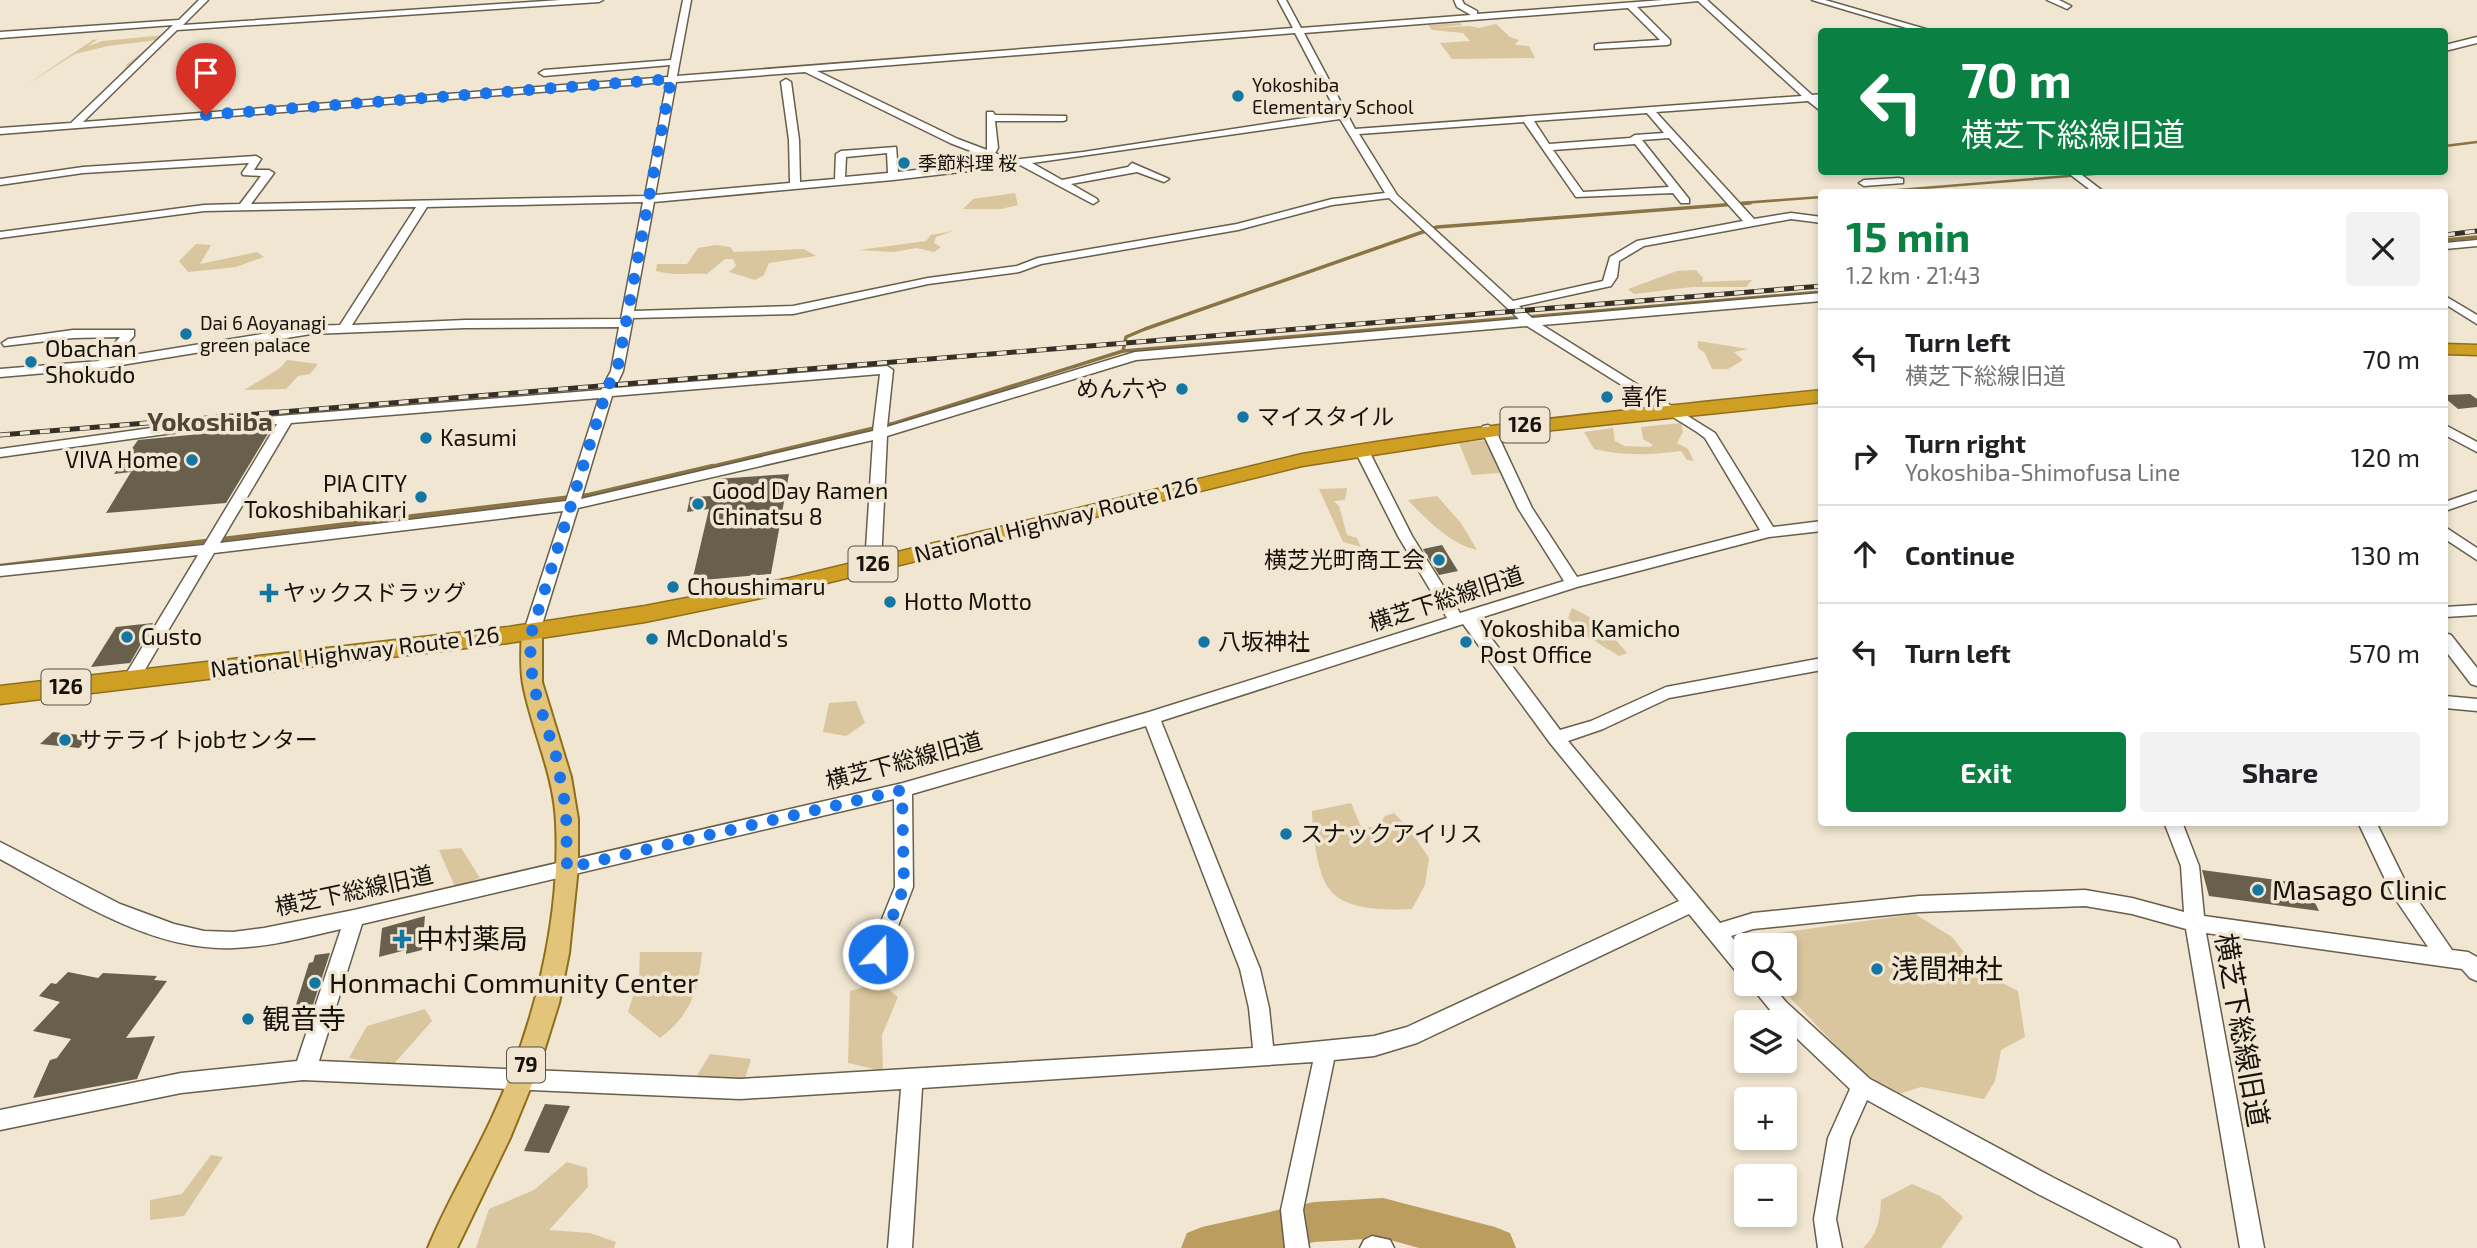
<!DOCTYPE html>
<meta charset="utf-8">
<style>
:root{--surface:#fff;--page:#f2f2f2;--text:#202124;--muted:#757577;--line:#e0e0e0;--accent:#0b8043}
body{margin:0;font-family:"Exo 2","Noto Sans JP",sans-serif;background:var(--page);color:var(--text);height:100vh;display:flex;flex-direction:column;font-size:26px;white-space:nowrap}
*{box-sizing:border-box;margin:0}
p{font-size:23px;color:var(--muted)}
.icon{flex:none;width:38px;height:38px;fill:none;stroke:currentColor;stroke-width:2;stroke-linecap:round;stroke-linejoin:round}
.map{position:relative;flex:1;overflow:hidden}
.drawer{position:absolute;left:1818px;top:189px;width:630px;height:637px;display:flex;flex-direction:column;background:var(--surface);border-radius:7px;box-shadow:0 4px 10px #0003}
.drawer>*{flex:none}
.top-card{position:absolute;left:1818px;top:28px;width:630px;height:147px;border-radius:7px;box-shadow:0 4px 10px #0003;background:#0b8043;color:#fff;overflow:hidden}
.fabs{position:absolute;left:1734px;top:933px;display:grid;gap:14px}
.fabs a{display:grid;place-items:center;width:63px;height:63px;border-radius:7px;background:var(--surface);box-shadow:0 4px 10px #0003;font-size:35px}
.pin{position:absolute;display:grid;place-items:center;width:60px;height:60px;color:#fff;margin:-72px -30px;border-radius:50% 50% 50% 0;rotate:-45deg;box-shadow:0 0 7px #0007}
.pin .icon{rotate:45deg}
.me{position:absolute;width:77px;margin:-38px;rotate:21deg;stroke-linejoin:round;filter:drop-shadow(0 0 5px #0008)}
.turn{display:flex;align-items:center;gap:24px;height:147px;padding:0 28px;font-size:32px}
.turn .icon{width:91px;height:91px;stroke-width:2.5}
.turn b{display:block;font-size:49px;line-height:60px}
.round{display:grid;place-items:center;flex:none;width:74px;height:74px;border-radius:7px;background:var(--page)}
.headline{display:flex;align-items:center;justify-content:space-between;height:119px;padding:0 28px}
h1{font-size:42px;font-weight:700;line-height:52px;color:var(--accent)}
.action{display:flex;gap:14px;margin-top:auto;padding:14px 28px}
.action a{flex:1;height:80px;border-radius:7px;background:var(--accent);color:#fff;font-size:28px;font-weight:700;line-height:80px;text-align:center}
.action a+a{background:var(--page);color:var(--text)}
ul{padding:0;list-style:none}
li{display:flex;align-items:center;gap:21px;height:98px;padding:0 28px;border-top:2px solid var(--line)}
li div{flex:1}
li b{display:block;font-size:26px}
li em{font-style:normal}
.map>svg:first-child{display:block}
</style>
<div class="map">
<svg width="2477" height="1248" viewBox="0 0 2477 1248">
<rect width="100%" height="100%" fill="#f0e6d1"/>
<g fill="#d9c69e">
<path d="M1460,23L1462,25L1434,28L1469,26L1479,28L1496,24L1510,37L1519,40L1515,45L1529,46L1535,58L1452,59L1440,43L1470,41L1463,33L1432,30L1428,25Z"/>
<path d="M165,35L120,78L127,64L158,40L108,46L75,54L24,86L93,40L98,39L88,46L103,41Z"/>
<path d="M1015,193L1018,205L1001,209H963L973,199Z"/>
<path d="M953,231L936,237L934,243L941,247L934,252L917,248L893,252L859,250L926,241L931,235Z"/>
<path d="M196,244L211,245L200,264L257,252L264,257L236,267L188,272L179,261Z"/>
<path d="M716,245L730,247L734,252L804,249L816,256L769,263L764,275L755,280L729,272L736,266L733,259H725L707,274C689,273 674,276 656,271L657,264H687L698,248Z"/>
<path d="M1696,270L1703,278L1702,282L1752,280L1746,287H1692L1634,294L1628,289L1677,271Z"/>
<path d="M1698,341L1748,349L1734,352L1743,360L1728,369H1712L1705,353L1698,348Z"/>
<path d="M287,360L318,364L310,374L298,376L286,389L244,390L280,368Z"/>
<path d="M1681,423L1683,432L1677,443L1688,449L1694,461L1687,460L1681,451C1652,455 1622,456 1594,449L1584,432L1613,428L1615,441L1624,446L1650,447L1653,445L1643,439L1641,427Z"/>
<path d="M1486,440L1498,462L1499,473L1472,475L1459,443Z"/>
<path d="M1347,488L1345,500L1334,501L1339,506L1347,535L1357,538L1361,547L1343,542L1319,489Z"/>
<path d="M1437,496L1461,523L1477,550C1450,544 1427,520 1408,500Z"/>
<path d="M1572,608L1601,623L1627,653L1619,656L1588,637L1568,618Z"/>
<path d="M856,701L865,723L846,736L823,732L829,703Z"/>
<path d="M1351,803L1361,827H1378L1385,816L1394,813L1411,831L1429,858L1425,885L1412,909C1388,910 1346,911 1330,890C1316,873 1313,832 1312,811Z"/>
<path d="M461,848L480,878L455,887L439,850Z"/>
<path d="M1915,914L1952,937L1978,970L2018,991L2025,1037L2001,1050L1995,1081L1984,1099L1921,1087L1899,1094L1864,1075L1777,984H1785V945H1746V952L1735,939Z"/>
<path d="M640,952H702C698,990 692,1014 660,1038L628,1012L639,977Z"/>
<path d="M880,982L898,997L882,1035L883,1071L848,1063L850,991Z"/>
<path d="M425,1009L432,1021L392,1066L349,1058L367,1026Z"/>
<path d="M710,1054L751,1059L744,1082L695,1079Z"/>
<path d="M211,1155L223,1157L184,1216L150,1220V1200L182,1194Z"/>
<path d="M567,1162L587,1168L588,1187L549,1230L590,1233L616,1242L614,1248H476L489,1209L534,1190Z"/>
<path d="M1912,1184L1940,1196L1963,1217L1941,1248H1863C1878,1234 1880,1220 1881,1200Z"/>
</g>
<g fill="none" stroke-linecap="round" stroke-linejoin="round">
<g stroke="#8a7446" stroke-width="2.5">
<path d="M2445,146L2477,142"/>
<path d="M1874,192L2118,172"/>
<path d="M1728,204L1822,197"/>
</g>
<g stroke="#8a7446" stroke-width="3.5">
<path d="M2445,240L2477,237"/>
<path d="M1123,351L1126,337L1145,329L1437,227L1750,203"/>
<path d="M705,468L895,423L1123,351L1822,292"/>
</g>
<path stroke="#8a7446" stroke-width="4.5" d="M0,566L589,495L713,466"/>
<path fill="#bb9d5f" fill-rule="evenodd" d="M1383,1198L1495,1227L1510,1233L1516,1248H1419L1383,1238L1314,1242L1290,1248H1181L1187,1233L1202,1227L1314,1202Z"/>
</g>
<g fill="#68604d">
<path d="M2470,394L2477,399V407L2458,409L2445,398V395Z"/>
<path d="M272,427L226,503L106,513L131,472L114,474L138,440Z"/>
<path d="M789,474L771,574L692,581L709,509L687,512L690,497L712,496L716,479Z"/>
<path d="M1442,545L1458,571L1439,575L1423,549Z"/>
<path d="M153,623L130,663L91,667L116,627Z"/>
<path d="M53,732L89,736L79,748L40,744Z"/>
<path d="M2202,870L2306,884L2319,911L2209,896Z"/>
<path d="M425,916L422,950L406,954V950L379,957L382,928Z"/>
<path d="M330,953L313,1005L295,1008L309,963L313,962L315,955Z"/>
<path d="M68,972L98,978L103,973L157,976L154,980L167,981L126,1038L155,1036L137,1079L33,1098L50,1060L57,1058L71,1039L33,1031L60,1002L39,996L51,983L56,984Z"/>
<path d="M545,1104L570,1106L549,1153L524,1151Z"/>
</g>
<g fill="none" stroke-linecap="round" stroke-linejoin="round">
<defs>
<g id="minor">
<path d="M199,0H208L183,25L561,0H603L599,2L177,30L83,122L668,77L670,65L544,76L539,73L544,70L671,60L683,0H691L677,76L1293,28L1278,0H1286L1301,28L1471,15L1457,7L1454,0H1462L1464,4L1477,11V14L1663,0H1707L1812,95L1822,94V100H1818L1822,104V112L1808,101L1656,112L1754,219L1791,213L1822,217V223L1791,219L1644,246L1619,261L1617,277L1611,286L1519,306L1532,318L1822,293V301L1542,325L1715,433L1773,527L1822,521V531L1769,537L1577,587L1477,619L1560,730L1591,721L1666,687L1822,658V670L1669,698L1603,729L1568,741L1720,923L1753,913L1919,896L2085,890L2132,898L2184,912L2181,866L2164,822H2182L2199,866L2204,916L2428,947L2392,894L2358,822H2376L2406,883L2452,950L2468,952L2477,957V981L2470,978L2462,969L2206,933L2264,1248H2240L2186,929L2132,914L2085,906L1919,912L1753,929L1731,936L1746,955V978L1739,975L1689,914L1417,1043L1374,1056L1334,1060L1303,1210L1309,1248H1285L1281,1210L1313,1062L922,1088L912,1248H888L901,1089L740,1099L303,1080L181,1093L0,1130V1110L181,1073L297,1061L341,929C306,937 270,947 234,948C151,952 71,897 0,859V842L120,904L174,924L204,931L233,932L264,928L354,910L903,783L1149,712L1447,618L1398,536L1354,449L1361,445L1368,449L1412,536L1460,613L1564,581L1518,508L1481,429L1483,426L1488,425L1495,429L1532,508L1577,577L1760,530L1705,438L1697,432L1527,326L1136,360L887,436L881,564L878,568L873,569L865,564L873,440L578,508L540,631L532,637L524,631L563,511L214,553L137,683H125L123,679L198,555L0,576V566L204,545L277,424L180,432L0,457V449L180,424L601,390L611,371L619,327L465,328L311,334L103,368L0,377V369L99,361L120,337L73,338L4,346L2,343L8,339L73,330H134V336L115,358L311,326L340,325L416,207L204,211L0,238V232L204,205L240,204L261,176L243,175L242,173L249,163L83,173L0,185V179L83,167L256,156L261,159L254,170H269L274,173L251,204L645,196L667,82L0,134V128L71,123L173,25L0,38V32L179,20ZM1698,1L1802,96L1355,129L1304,33L1628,8L1660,40L1598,44L1595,45V49L1667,45L1670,44V40L1637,7ZM1295,33L1337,113L1083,152L1012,160L995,153L998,148L995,121H1063L1066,120V116L995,115L993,112H987V150L958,139L817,71ZM805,72L950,143L997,161L898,172L896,147L841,151L836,154L835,179L800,182L799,140L791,82L786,79L781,82L789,140L790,183L655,195L676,82ZM1647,113L1664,133L1635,135L1630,138L1549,144L1534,121ZM1340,119L1385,193L1332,199L1237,224L1038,258L1017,266L928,278L793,306L634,311L654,202L893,180L1020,165L1093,204L1098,201L1097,199L1071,184L1137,172L1164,182L1169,179L1132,163L1128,167L1062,180L1032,163ZM1524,122L1576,197L1673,193L1681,203H1689V199L1642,140L1669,138L1743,221L1637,241L1610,257L1603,281L1513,301L1397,195L1359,134ZM1635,144L1669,187L1583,192L1553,150ZM887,153L888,173L845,177L846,157ZM1389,198L1519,319L1135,352L887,427L893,370L887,366L615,388L623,371L633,318L793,314L928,284L1019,272L1041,264L1238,230L1332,205ZM643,202L621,319L465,320L352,325L427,207ZM880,374L873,431L581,499L612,396ZM599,398L566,501L220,543L291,423ZM1463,624L1550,743L1679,901L1407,1027L1374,1036L1273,1046L1269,1008L1260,969L1161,721ZM1146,726L1240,969L1249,1008L1253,1048L740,1079L319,1061L362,924L894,799L895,887L868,954L871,960L878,963L885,960L913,887L912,794Z"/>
<path d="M1812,0H1825L1936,32H1920Z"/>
<path d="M2047,0H2059L2071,6L2067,9Z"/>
<path d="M2477,37V43L2445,51V45Z"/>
<path d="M2067,172H2078L2104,192H2093Z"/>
<path d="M1899,178L1903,179V183L1864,186L1859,183L1864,180Z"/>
<path d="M2477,240V246L2445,249V243Z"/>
<path d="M2445,296L2477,315V324L2445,304Z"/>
<path d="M2445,425L2477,442V452L2445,435Z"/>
<path d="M2477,491V500L2445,511V502Z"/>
<path d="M2445,527L2477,548V560L2445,539Z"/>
<path d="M2477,605V615L2445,617V607Z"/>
<path d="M2445,633L2451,635L2477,668V686L2471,684L2445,650Z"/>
<path d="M2445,696L2477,699V711L2445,708Z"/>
<path d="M1749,984H1771L1786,1002L1870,1079L2054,1178L2176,1240L2180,1248H2144L2038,1194L1867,1100L1850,1138L1836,1219L1842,1248H1818L1814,1219L1828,1138L1850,1089L1785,1027V1022H1780Z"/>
<path d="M1372,1236L1390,1240L1394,1248H1360L1364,1240Z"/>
</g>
<path id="major" d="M532,624L539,626L542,631V682L571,777L578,819V867L569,953L559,1003L539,1067L510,1138L457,1248H428C446,1204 471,1163 491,1120C533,1030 561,922 556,822C554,774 532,731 523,684C520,666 521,649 522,631L525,626Z"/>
<g id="highway">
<path d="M2445,344L2477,345V355L2445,354Z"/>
<path d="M1822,390V402L1496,436L1302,466L790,592L645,622L508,643L0,704V686L508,627L645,606L790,578L1302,454C1474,424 1648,408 1822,390Z"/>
</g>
</defs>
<use href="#minor" stroke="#675e4c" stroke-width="3"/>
<use href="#major" stroke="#8f6e1b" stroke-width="4"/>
<use href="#highway" stroke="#8f6e1b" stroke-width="3"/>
<use href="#minor" fill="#fff" fill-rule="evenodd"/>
<use href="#major" fill="#e2c57b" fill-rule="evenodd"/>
<use href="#highway" fill="#cf9f23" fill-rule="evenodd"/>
<defs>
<g id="rail">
<path d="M2445,235L2477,231"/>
<path d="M0,435L1822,286"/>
</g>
</defs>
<use href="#rail" stroke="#353027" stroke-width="5"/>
<use href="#rail" stroke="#f0e6d1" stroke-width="3.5" stroke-dasharray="10" stroke-linecap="butt"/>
</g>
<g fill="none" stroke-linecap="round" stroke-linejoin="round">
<path stroke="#1a73e8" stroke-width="12" stroke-dasharray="0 21.6" d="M206,115L671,79L617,371L608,386L532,631L530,659L534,688L556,756L566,809L567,868L902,790L904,887L878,954"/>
</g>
<g fill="#1477a3" stroke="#f0e6d1" stroke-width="2.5">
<circle cx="1238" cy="96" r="7"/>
<circle cx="904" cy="163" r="7"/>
<circle cx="186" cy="334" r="7"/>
<circle cx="31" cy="362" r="7"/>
<circle cx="1182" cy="389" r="7"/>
<circle cx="1607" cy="397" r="7"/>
<circle cx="1243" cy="417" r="7"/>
<circle cx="426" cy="438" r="7"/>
<circle cx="192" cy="460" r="7"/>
<circle cx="421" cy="497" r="7"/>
<circle cx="698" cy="504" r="7"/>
<circle cx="1439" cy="560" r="7"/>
<circle cx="673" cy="587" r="7"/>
<path d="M265.5 582.5h7v7h7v7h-7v7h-7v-7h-7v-7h7z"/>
<circle cx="890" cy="602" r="7"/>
<circle cx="127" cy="637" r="7"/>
<circle cx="652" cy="639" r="7"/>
<circle cx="1204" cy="642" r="7"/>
<circle cx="1466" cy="642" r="7"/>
<circle cx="65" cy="740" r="7"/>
<circle cx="1286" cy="834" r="7"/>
<circle cx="2258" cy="890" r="7"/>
<path d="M398.5 928.5h7v7h7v7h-7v7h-7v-7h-7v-7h7z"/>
<circle cx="1877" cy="969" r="7"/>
<circle cx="315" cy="983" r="7"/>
<circle cx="248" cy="1019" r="7"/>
</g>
<g text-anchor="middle" stroke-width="7" stroke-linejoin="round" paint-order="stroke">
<g font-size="19" fill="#17130c" stroke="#f0e6d1" text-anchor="start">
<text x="1252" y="92">Yokoshiba<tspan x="1252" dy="22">Elementary School</tspan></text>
<text x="918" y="170">季節料理 桜</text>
<text x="200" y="330">Dai 6 Aoyanagi<tspan x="200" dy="22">green palace</tspan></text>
</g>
<g fill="#f0e6d1" stroke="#585247" stroke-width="2">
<rect x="1500.5" y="407.5" width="49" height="35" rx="5"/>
<rect x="848.5" y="546.5" width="49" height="35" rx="5"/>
<rect x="41.5" y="669.5" width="49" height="35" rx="5"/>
<rect x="507" y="1047.5" width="38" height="35" rx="5"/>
</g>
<g font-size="21" font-weight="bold" fill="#17130c">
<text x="1525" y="432">126</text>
<text x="873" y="571">126</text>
<text x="66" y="694">126</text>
<text x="526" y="1072">79</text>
</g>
<g font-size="23" fill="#17130c" stroke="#f0e6d1" text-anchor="start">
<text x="45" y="357">Obachan<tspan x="45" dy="26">Shokudo</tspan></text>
<text x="1168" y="397" text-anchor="end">めん六や</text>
<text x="1621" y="405">喜作</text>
<text x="1257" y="425">マイスタイル</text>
<text x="440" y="446">Kasumi</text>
<text x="178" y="468" text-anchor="end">VIVA Home</text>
<text x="407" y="492" text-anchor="end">PIA CITY<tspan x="407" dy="26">Tokoshibahikari</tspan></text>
<text x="712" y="499">Good Day Ramen<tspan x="712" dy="26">Chinatsu 8</tspan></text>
<text x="1425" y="568" text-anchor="end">横芝光町商工会</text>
<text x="687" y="595">Choushimaru</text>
<text x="283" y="601">ヤックスドラッグ</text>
<text x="904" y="610">Hotto Motto</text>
<text x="1480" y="637">Yokoshiba Kamicho<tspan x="1480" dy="26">Post Office</tspan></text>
<text x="141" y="645">Gusto</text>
<text x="666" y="647">McDonald's</text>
<text x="1218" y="650">八坂神社</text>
<text x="79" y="748">サテライトjobセンター</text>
<text x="1300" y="842">スナックアイリス</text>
</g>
<g font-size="23" fill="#17130c" stroke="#f0e6d1">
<text transform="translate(1056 520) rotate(-14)" y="8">National Highway Route 126</text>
<text transform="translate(1446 599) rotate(-18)" y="8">横芝下総線旧道</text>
<text transform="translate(355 652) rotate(-7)" y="8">National Highway Route 126</text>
<text transform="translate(904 761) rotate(-15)" y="8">横芝下総線旧道</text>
<text transform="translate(354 891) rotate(-12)" y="8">横芝下総線旧道</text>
</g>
<g font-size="26" font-weight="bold" fill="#4f4735" stroke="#f0e6d1">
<text x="210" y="431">Yokoshiba</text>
</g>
<g font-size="28" fill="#17130c" stroke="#f0e6d1" text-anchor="start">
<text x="2272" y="900">Masago Clinic</text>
<text x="416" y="949">中村薬局</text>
<text x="1891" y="979">浅間神社</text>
<text x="329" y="993">Honmachi Community Center</text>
<text x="262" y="1029">観音寺</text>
</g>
<g font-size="28" fill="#17130c" stroke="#f0e6d1">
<text transform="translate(2242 1030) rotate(80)" y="10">横芝下総線旧道</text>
</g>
</g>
</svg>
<div class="fabs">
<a><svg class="icon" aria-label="search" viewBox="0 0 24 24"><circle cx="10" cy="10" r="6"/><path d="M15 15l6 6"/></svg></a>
<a><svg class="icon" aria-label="layers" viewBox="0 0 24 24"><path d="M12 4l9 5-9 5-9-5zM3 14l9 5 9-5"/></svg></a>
<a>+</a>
<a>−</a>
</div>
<div class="pin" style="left:206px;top:115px;background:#d93025"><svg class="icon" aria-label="arrive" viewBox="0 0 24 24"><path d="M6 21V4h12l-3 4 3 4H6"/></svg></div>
<svg class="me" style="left:878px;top:954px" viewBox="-20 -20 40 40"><circle r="17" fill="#1a73e8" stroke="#fff" stroke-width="3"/><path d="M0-11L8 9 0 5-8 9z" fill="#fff"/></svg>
<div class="top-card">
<div class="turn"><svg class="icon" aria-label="left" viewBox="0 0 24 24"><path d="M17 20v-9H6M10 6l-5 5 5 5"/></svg><div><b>70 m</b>横芝下総線旧道</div></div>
</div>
<section class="drawer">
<div class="headline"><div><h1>15 min</h1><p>1.2 km · 21:43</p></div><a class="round"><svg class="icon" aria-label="close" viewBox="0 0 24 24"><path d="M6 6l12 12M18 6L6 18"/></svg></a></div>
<ul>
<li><svg class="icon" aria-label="left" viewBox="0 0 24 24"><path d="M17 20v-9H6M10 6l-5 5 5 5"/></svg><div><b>Turn left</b><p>横芝下総線旧道</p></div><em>70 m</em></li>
<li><svg class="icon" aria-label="right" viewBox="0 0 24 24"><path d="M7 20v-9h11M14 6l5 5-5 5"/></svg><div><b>Turn right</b><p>Yokoshiba-Shimofusa Line</p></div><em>120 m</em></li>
<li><svg class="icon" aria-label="ahead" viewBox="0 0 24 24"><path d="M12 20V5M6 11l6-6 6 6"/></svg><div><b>Continue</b></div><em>130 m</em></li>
<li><svg class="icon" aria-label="left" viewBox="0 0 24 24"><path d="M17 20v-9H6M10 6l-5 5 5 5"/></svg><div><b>Turn left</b></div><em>570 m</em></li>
</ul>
<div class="action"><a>Exit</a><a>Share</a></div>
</section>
</div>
